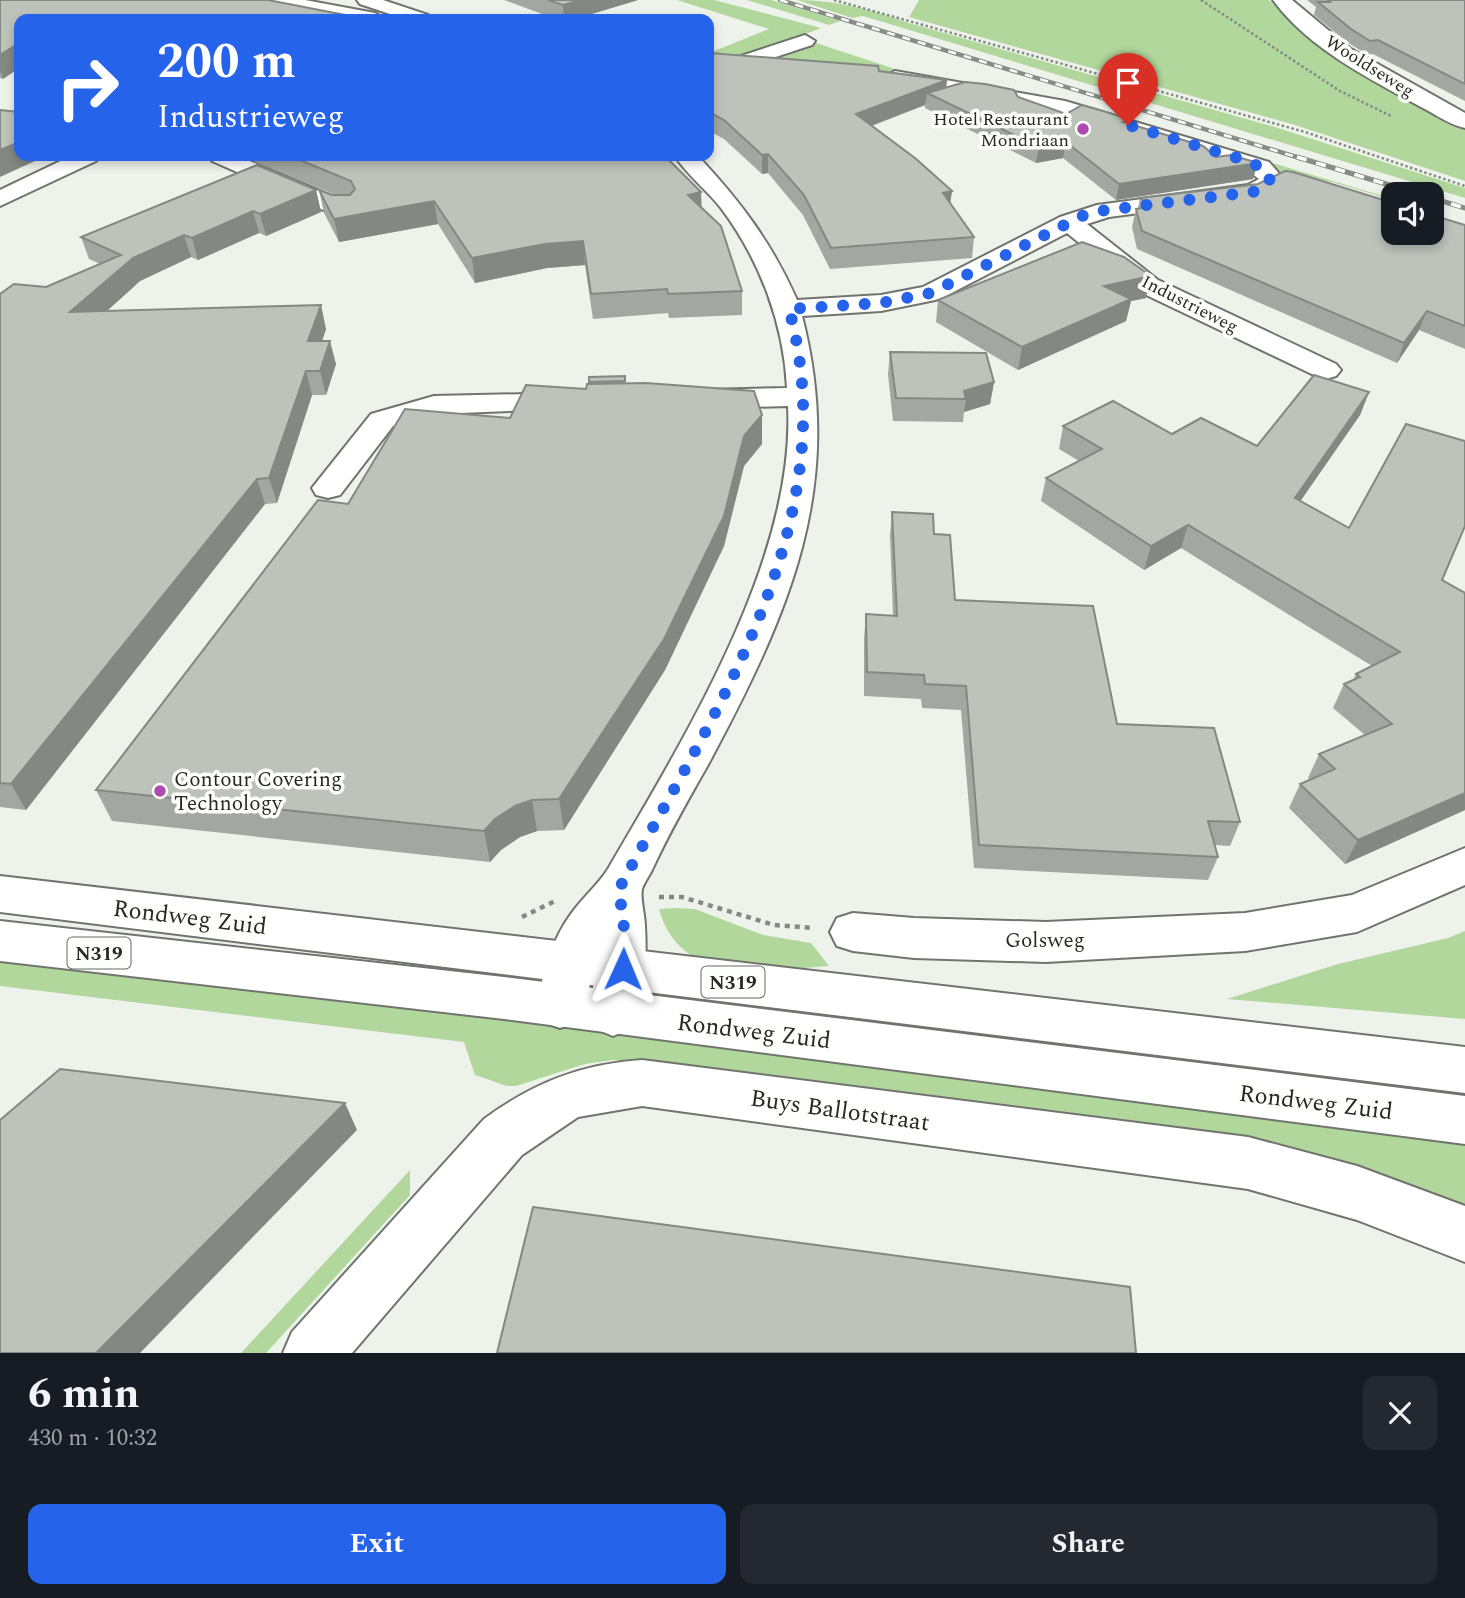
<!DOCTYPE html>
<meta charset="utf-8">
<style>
:root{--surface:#171b24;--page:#242831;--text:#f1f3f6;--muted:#9ea1a6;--accent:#2563eb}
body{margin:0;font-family:Spectral,serif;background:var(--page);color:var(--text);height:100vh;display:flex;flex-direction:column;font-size:26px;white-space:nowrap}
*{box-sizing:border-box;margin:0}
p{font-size:23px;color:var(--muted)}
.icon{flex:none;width:38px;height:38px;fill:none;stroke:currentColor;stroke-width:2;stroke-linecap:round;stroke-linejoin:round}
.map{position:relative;height:1353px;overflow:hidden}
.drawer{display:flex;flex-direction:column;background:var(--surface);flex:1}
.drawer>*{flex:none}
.top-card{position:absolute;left:14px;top:14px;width:700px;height:147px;border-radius:14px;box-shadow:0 4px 10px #0003;background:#2563eb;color:#fff;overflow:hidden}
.fabs{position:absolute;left:1381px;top:182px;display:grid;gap:14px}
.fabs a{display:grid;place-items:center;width:63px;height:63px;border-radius:14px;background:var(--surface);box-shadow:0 4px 10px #0003;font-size:35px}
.pin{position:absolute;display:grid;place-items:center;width:60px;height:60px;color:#fff;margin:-72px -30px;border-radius:50% 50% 50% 0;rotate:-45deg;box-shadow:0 0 7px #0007}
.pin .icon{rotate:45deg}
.me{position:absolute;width:77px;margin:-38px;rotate:1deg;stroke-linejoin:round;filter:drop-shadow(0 0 5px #0008)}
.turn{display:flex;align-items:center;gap:24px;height:147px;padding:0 28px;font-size:32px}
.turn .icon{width:91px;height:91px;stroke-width:2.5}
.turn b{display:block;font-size:49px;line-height:60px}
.round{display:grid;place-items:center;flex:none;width:74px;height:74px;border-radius:14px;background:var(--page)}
.overview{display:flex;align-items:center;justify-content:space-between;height:119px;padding:0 28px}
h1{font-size:42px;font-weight:700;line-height:52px}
.primary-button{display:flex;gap:14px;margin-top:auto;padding:14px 28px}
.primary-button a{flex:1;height:80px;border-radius:14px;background:var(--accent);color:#fff;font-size:28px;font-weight:700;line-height:80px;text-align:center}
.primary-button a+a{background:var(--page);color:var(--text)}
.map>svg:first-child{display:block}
</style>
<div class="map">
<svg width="1465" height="1353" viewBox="0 0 1465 1353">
<rect width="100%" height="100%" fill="#edf2eb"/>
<g fill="#b2d79d">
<path d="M677,0H714L821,28L748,56H709V53L769,29Z"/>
<path d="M747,0H771L840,21L829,25Z"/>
<path d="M797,0C837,0 872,10 909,23L1275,127L1465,188V198L863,16L852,18Z"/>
<path d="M919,0H1269L1313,43L1465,129V181L1295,125L909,17Z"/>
<path d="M813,42L898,70L895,72L1005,90L1095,110L1393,199V203L1389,199L1332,182L1283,175L1270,165L772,59Z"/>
<path d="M676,908L695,909L763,935L811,943L829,966C769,970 681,988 659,909Z"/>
<path d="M1465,931V1019L1227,999L1338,964L1448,938Z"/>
<path d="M0,953L1465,1135V1209L641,1062L613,1060L585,1064L516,1086H507L475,1075L464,1042L0,986Z"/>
<path d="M410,1170V1195L266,1353H241Z"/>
</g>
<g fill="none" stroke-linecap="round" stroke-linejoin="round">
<defs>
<g id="minor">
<path d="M268,0H305L375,13L384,19H348L277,5Z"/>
<path d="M357,0H383L428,15L431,19H405L360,4Z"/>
<path d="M1273,0H1292L1351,49L1465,113V128C1450,125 1435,114 1421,107C1370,79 1309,49 1273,0Z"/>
<path d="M805,35L815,41L812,45L745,67L735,61L738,57Z"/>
<path d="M895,71L1065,101L1269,162L1283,178L1275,191L1261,197L1109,217L1087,224L1158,280L1336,364L1341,370L1336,376L1326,379L1316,376L1140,292L1067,233L940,299L881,311L802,316C846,487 789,613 709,763C689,798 669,833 652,870C649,876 644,883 642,889C640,899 645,915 645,926C647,960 645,998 630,1029L613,1036L596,1029L589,1014L599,950L584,1007L577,1022L560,1028L543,1022L536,1007C543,975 551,941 571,914C582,898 598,885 608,869C683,740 796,559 788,406L705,408L694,405L690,399L694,393L705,390L787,388C784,324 760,260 721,208C707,190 687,175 675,156H698C741,202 771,242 797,300L881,295L923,287L1060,217L1097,205L1248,185L1259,179L1243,167L1062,113L888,81L885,77Z"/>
<path d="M71,156H99L96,161L0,206V190Z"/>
<path d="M209,156H238L355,206L358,211L355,216H337L212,161Z"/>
<path d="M571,393L582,396L586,402L582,408L436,414L393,426L340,495L328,498L316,495L312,488L371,414L434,396Z"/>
<path d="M1465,848V885L1357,932L1245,951L1046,962L914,958L853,951L837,946L830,932L837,918L853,913L914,918L1046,922L1245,913L1352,895Z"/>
<path d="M642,1060L1248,1137L1357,1166L1465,1206V1262L1357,1220L1248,1189L642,1106L578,1117L522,1155L352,1353H283L292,1332L484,1119C533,1083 581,1064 642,1060Z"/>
</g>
<g id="major">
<path d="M0,876L1465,1047V1093L0,912Z"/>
<path d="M0,921L504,977L1465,1096V1144L504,1019L0,961Z"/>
</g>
</defs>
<use href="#minor" stroke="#70746d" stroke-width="4"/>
<use href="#major" stroke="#70746d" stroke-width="4"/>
<g stroke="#858984" stroke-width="2.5" stroke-dasharray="2.5 2.5" stroke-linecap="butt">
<path d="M834,0L1305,132L1465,186"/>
<path d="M1201,0L1340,91L1391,116"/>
</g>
<g stroke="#858984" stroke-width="4.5" stroke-dasharray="5 5" stroke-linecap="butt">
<path d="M659,897H682L774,925L814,928"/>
<path d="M522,917L555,901"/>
</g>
<use href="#minor" fill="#fff" fill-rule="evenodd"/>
<use href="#major" fill="#fff" fill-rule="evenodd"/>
<defs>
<path id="rail-far1" d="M780,0L1303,159"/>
<g id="rail">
<path d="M1297,157L1419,194"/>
<path d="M1432,198L1465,208"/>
</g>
</defs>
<use href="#rail-far1" stroke="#888c87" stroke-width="4.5"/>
<use href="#rail" stroke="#888c87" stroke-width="5"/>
<use href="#rail-far1" stroke="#fcfffa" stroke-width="2.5" stroke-dasharray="8" stroke-linecap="butt"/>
<use href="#rail" stroke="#fcfffa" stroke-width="3.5" stroke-dasharray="10" stroke-linecap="butt"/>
</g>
<g fill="#a3a7a1">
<path d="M0,0L366,19H19V68L3,79L0,78Z"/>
<path d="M504,0H638L575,19H556Z"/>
<path d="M1307,0H1465V101L1373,54H1366L1347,42L1314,15L1316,7Z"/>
<path d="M709,53L879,71L947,80L946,87L1018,97L1066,114L1128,124L1216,157L1253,179L1116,200L1063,158L1036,163L925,108V105L872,126L952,191L950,203L974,237L972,258L830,269L803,215L768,173L762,174L724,139L709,131Z"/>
<path d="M240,156H665L702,207L742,291V315L669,318L668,313L593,319L585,265L547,268L475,283L438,224L339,242L324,213L319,190L332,195H336Z"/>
<path d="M316,190L321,212L266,236L259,233L198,260L191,257L140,281L107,311L326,329L322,341L336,364L326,395H312L277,503L265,504L26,810L0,807V294L46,287L100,264L89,259L81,237Z"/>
<path d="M1140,198L1465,225V349L1419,330L1397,363L1137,249L1132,227L1136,209L1138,208Z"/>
<path d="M1146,298L1131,301L1126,321L1018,370L936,322L938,300Z"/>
<path d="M890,352L994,382L990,404L964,412L963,422L893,421L888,374Z"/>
<path d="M625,376V383L762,415V444L744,466L724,546L665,670L564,830L537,831L520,837L501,850L490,862L112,821L96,790L348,504L586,389L589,384V377Z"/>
<path d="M1369,392L1360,415L1300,501L1442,580L1465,810L1345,864L1289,808L1300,784L1310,780L1308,778L1319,754L1365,735L1333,708L1344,684L1353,680L1356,674L1372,666L1181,548L1144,570L1041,501L1046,478L1079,461L1059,449L1063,426L1172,434L1257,446Z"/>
<path d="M892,512L934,534L955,600L1117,724L1240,822L1230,846L1215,845L1218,857L1208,880L974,868L961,710L922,708L921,699L864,696V638L866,614L893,616L890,535Z"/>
</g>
<g fill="#848883">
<path d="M581,0H638L575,19H564L563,5Z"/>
<path d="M19,43V68L3,79L0,71V55Z"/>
<path d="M947,80L945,98L927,93L925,105L854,132L856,114Z"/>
<path d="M19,142V156H46L0,177V150Z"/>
<path d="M1066,142L1063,158L1036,163L1039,147Z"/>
<path d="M768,154V173L762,174V155Z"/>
<path d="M1258,163L1253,179L1116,200L1119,184Z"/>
<path d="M316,190L321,212L266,236L260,214Z"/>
<path d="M952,191L949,211L943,193Z"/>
<path d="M701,192L702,215L688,195Z"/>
<path d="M434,201L438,224L339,242L334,219Z"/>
<path d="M253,211L259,233L198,260L192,238Z"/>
<path d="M184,235L191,257L140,281L79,336L70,312L133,258Z"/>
<path d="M583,241L585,265L547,268L475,283L472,258L545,244Z"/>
<path d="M1151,276L1146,298L1131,301L1126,321L1018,370L1022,347L1104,286Z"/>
<path d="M321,305L326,329L314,365L308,341Z"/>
<path d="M1427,311L1419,330L1397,363L1404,343Z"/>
<path d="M330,341L336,364L326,395L320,371Z"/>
<path d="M306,371L312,395L277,503L269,478Z"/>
<path d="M994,382L990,404L964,412L966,399L964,391Z"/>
<path d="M1369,392L1360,415L1286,522L1295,498Z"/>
<path d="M762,415V444L744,466L724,546L665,670L564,830L559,799L744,436Z"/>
<path d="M257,479L265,504L26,810L11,784Z"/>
<path d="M1188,525L1181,548L1144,570L1151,546Z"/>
<path d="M1465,793V810L1345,864L1358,840Z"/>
<path d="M532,800L537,831L520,837L501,850L490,862L484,831L495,819L515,806Z"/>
<path d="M345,1103L357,1130L140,1353H96Z"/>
</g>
<g fill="#bdc2bb" stroke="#848883" stroke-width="2">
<path d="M0,0H268L366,19H102L81,15L73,19H19V43L0,55Z"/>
<path d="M548,0H581L563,5Z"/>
<path d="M1328,0H1465V84L1378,40L1370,41L1351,29L1318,2H1330Z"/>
<path d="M396,16L414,19H389Z"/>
<path d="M709,53L878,66L879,71L947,80L856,114L915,158L952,191L943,193L974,237L831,248L804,195L768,154L762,155L724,120L709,112Z"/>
<path d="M965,82L985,84L1014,90L1018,97L1066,114L1082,105L1103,111L1129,119L1123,122L1203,146L1216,157L1231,155L1258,163L1119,184L1066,142L1039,147L927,93Z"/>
<path d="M0,110L19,112V142L0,150Z"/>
<path d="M290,156H665L701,192L688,195L721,226L742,291L668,294L667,289L591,294L583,241L545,244L472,258L434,201L334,219L319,190L332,195H350L355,189L351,181Z"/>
<path d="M257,165L316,190L260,214L253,211L192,238L184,235L133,258L70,312L321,305L308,341H330L320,371H306L269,478L257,479L11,784L0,783V294L14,284L46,287L121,255L81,237Z"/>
<path d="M1285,171L1293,172L1393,203V233H1432V215L1465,225V326L1427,311L1404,343L1142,231L1136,209L1151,206L1140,198L1258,184Z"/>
<path d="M1082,242L1124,257L1151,276L1104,286L1131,299L1022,347L938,300Z"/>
<path d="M890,352L986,353L994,382L964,391L966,399L896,398Z"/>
<path d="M1314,375L1369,392L1295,498L1349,528L1406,424L1465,441V526L1442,580L1465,593V793L1358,840L1300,784L1335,769L1319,754L1392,724L1344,684L1360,677L1356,674L1400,652L1188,525L1151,546L1046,478L1102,449L1063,426L1113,401L1172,434L1201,418L1257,446Z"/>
<path d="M625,376V381L589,382V377Z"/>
<path d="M646,383L754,391L762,415L744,436L724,516L664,639L559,799L532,800L515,806L495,819L484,831L96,790L318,500L348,504L405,409L510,418L526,385L586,389L587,384Z"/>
<path d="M892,512L933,514L934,534L950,535L955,600L1093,606L1117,724L1214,728L1240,822L1208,821L1218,857L979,845L966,686L925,684L924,675L867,672L866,614L897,616Z"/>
<path d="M60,1069L345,1103L96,1353H0V1120Z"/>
<path d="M533,1207L1130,1287L1136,1353H497Z"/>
</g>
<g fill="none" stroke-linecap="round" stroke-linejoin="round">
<path stroke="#2563eb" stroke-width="12" stroke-dasharray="0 21.6" d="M623,969L624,928L619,889C714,712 847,520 789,309L881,303L931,293L1082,216L1106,210L1253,192L1270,182L1268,172L1251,162L1128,125"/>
</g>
<g fill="#ae4ab0" stroke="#fcfffa" stroke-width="2.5">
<circle cx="1083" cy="129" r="7"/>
<circle cx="160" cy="791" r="7"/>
</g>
<g text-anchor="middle" stroke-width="7" stroke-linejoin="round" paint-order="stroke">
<g font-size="18" fill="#272926" stroke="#fcfffa">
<text transform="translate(1370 66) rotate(32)" y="6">Wooldseweg</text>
<text transform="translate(1190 304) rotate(27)" y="6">Industrieweg</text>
</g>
<g font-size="18" fill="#272926" stroke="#fcfffa" text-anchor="end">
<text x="1069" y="125">Hotel Restaurant<tspan x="1069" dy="21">Mondriaan</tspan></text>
</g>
<g fill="#fcfffa" stroke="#676966" stroke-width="2">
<rect x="67.5" y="937.5" width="63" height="31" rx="5"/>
<rect x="701.5" y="966.5" width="63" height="31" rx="5"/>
</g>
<g font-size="19" font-weight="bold" fill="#272926">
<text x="99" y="960">N319</text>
<text x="733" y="989">N319</text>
</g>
<g font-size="21" fill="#272926" stroke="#fcfffa" text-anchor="start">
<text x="174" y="786">Contour Covering<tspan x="174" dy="24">Technology</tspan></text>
</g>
<g font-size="21" fill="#272926" stroke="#fcfffa">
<text x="1045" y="947">Golsweg</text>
</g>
<g font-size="24" fill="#272926" stroke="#fcfffa">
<text transform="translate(190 917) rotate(7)" y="8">Rondweg Zuid</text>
<text transform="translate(754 1031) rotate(7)" y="8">Rondweg Zuid</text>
<text transform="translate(1316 1102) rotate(7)" y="8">Rondweg Zuid</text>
<text transform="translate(840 1110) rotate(8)" y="8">Buys Ballotstraat</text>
</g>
</g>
</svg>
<div class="fabs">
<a><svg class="icon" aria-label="sound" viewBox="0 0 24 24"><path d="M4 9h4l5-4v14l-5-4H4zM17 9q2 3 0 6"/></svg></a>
</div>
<div class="pin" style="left:1128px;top:125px;background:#d93025"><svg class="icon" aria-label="arrive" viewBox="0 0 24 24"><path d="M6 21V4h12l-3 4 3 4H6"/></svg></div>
<svg class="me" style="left:623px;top:969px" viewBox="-20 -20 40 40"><path d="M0-17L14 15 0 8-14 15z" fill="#2563eb" stroke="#fff" stroke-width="4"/></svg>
<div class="top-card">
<div class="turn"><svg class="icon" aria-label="right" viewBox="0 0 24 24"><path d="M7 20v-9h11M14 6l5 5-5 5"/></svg><div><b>200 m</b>Industrieweg</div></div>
</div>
</div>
<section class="drawer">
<div class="overview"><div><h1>6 min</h1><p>430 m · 10:32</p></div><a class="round"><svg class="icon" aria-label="close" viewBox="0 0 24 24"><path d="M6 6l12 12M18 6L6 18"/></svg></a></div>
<div class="primary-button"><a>Exit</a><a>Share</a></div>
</section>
